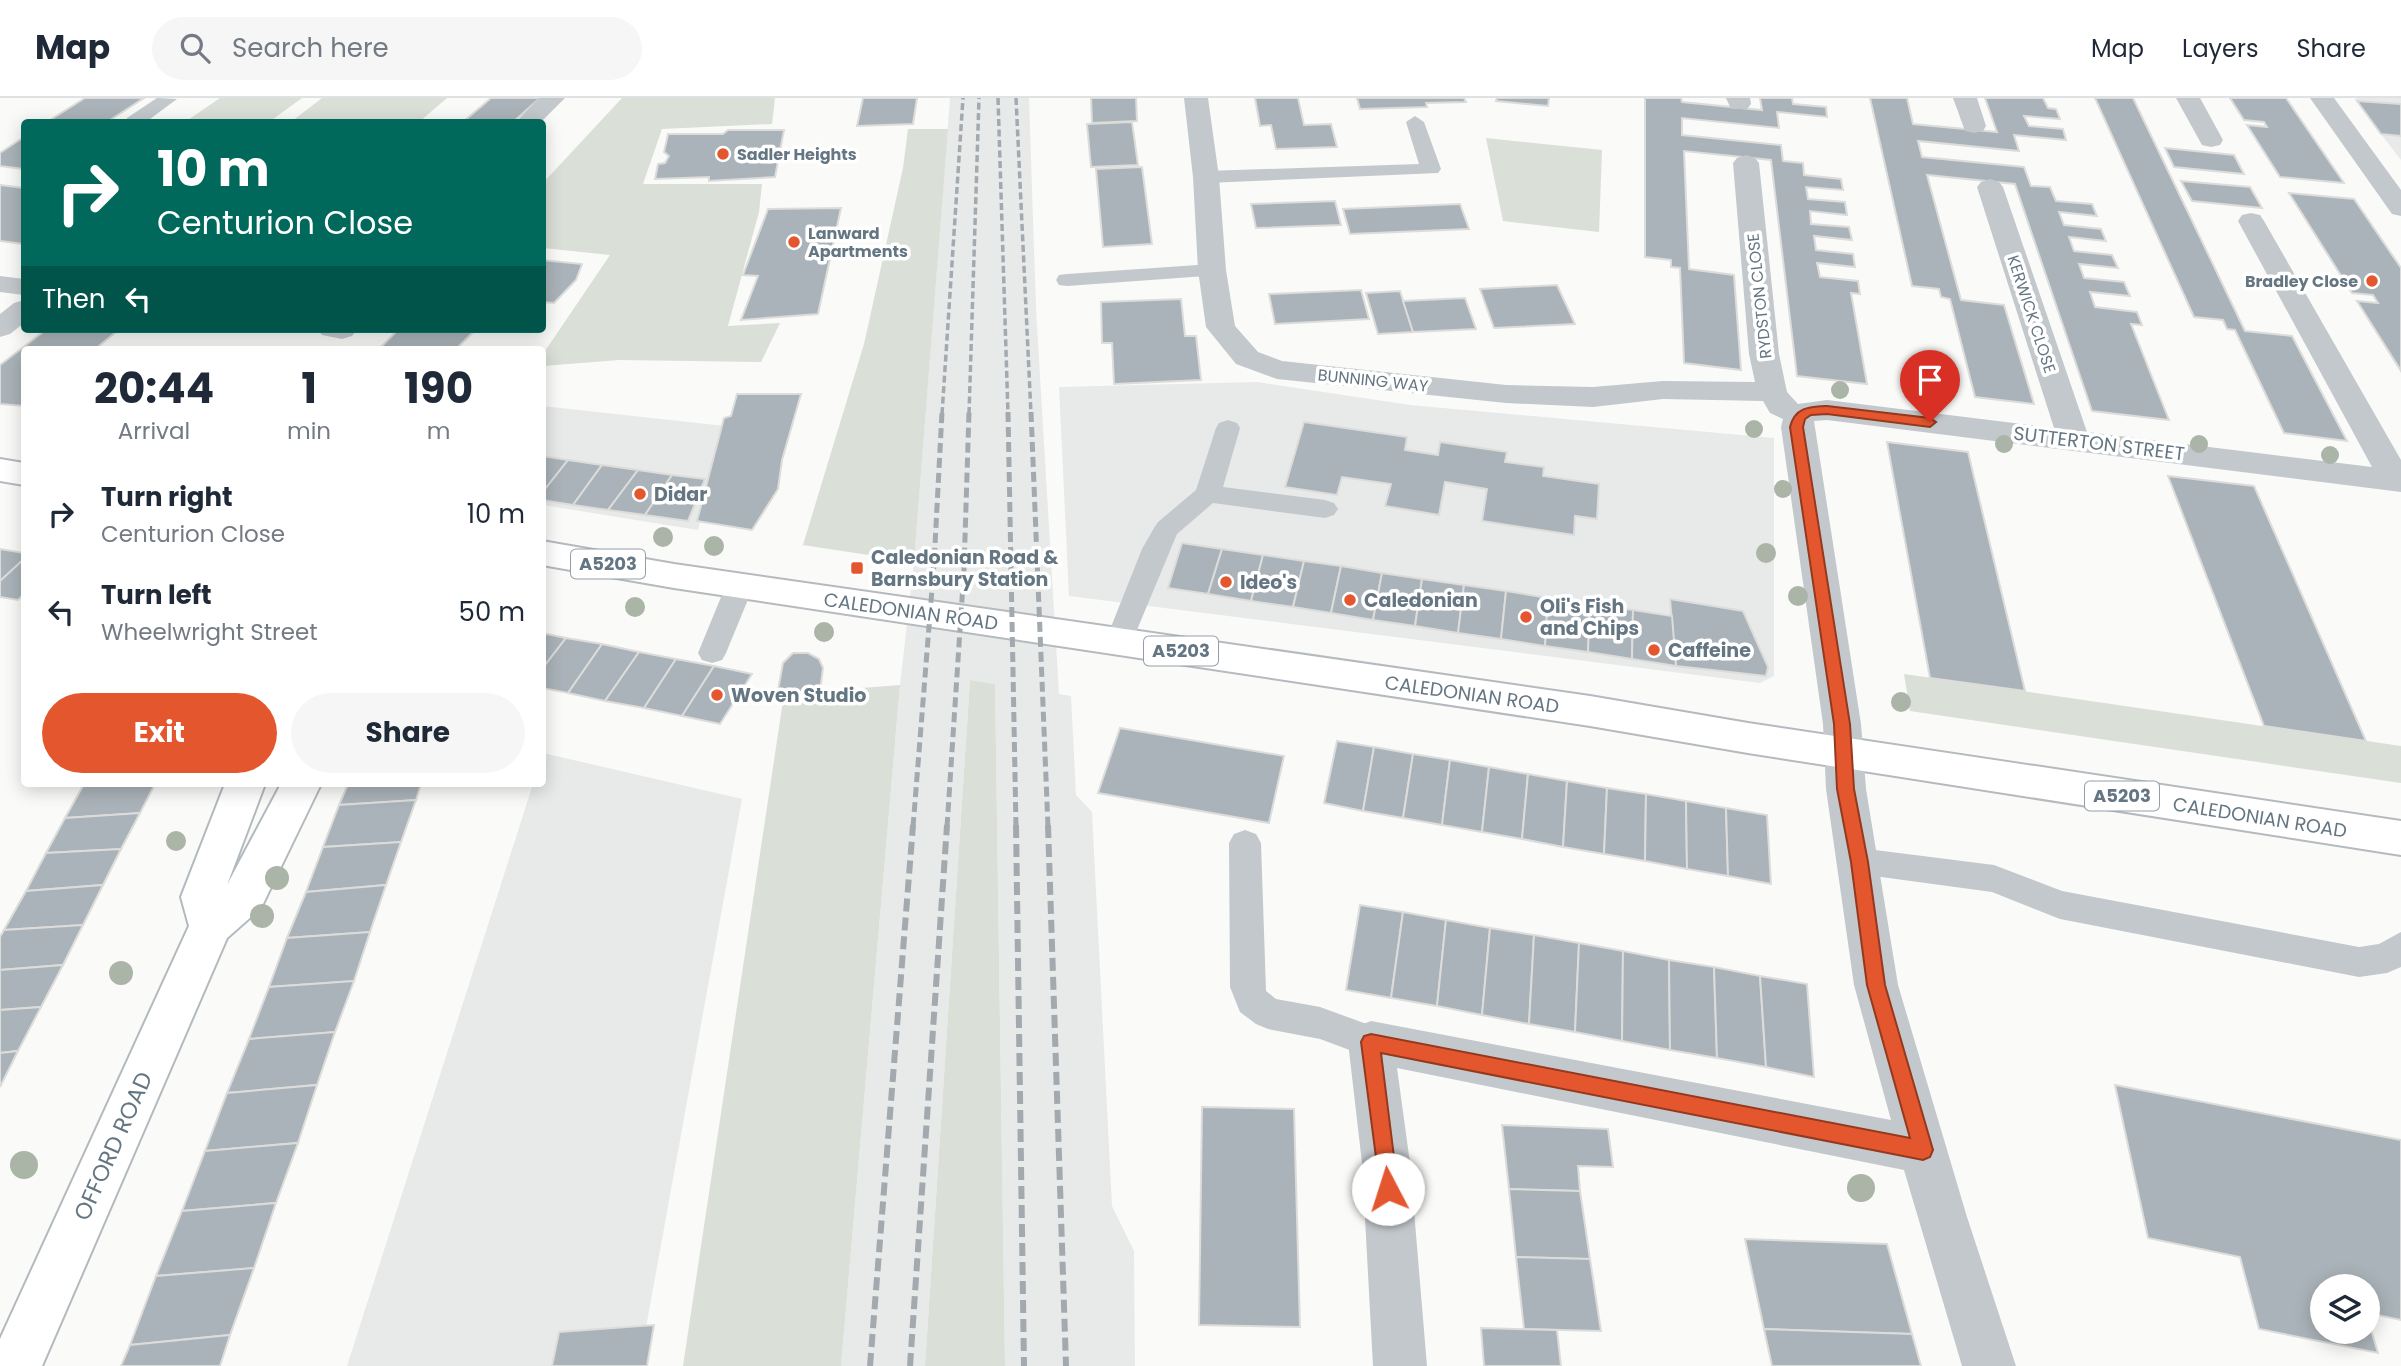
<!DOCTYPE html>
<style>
:root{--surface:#fff;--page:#f6f6f7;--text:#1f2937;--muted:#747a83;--line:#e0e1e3;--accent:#e4572e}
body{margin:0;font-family:Poppins,sans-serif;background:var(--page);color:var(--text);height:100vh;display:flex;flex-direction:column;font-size:26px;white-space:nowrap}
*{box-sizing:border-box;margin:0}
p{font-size:23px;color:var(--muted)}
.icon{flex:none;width:38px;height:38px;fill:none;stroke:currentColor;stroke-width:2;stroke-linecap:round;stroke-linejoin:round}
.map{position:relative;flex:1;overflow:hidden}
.panel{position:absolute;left:21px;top:248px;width:525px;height:441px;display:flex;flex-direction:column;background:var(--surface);border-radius:7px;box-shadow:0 4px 18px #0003}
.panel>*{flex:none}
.top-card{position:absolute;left:21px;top:21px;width:525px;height:214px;border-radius:7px;box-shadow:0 4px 18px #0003;background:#00695c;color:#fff;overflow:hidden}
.fabs{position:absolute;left:2310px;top:1176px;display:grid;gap:14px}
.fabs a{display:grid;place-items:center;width:70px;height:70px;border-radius:50%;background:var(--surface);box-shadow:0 4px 18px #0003;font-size:35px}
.pin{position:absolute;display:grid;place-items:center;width:60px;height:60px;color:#fff;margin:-72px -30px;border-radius:50% 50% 50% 0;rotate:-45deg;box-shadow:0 0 7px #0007}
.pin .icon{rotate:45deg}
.me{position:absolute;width:77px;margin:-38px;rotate:355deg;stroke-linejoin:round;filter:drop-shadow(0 0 5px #0008)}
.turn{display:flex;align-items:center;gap:24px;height:147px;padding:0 21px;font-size:32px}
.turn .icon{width:91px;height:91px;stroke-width:2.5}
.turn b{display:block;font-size:49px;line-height:60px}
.then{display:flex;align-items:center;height:66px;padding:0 21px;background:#0003;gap:14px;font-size:26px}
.eta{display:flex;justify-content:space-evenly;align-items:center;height:119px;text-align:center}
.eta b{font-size:42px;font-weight:700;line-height:49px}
.primary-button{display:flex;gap:14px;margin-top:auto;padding:14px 21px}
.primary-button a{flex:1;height:80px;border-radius:42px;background:var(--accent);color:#fff;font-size:28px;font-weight:700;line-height:80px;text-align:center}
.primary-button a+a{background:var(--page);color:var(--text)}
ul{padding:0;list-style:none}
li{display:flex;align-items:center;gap:21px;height:98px;padding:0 21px}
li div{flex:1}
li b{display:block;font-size:26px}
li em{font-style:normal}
header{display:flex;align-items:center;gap:42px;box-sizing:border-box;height:98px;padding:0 35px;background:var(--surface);border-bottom:2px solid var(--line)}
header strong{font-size:33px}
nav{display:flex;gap:38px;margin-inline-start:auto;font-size:24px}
.search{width:490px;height:63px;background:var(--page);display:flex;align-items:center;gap:18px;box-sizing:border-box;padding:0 24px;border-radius:38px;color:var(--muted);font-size:26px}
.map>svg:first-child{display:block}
</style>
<header>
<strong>Map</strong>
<div class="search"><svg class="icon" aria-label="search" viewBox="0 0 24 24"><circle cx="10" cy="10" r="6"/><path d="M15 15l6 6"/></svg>Search here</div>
<nav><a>Map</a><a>Layers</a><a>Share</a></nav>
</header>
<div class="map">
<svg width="2401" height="1268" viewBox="0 0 2401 1268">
<rect width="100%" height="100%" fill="#fafaf8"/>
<g fill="#e8e9e9">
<path d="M950,0H1029L1036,211L1059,596L1071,598L1076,697L1092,714L1112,1108L1134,1153L1135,1268H1005L995,586L970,582L925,1268H841L900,587L914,464Z"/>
<path d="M2355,0H2401V62L2381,36Z"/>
<path d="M1257,284L1410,307L1774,340V578L1760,585L1069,498L1059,289Z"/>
<path d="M542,308L725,328L698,432L543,407Z"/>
<path d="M543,655L742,701L639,1268H347L533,686H542Z"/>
</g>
<g fill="#dadfd7">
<path d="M220,0H302L269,24H185Z"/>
<path d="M322,0H447L419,24H291Z"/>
<path d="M622,0H775L772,26L662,31L643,86H762L759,114L728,228L780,225L761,264L619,262L543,268V256L610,157L543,150V85Z"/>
<path d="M908,31H948L914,464L803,447L864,246L903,70Z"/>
<path d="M1486,40L1602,52L1599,134L1503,123Z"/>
<path d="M1904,576L2401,648V685L1910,613Z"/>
<path d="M970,582L995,586L1005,1268H925Z"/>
<path d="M900,587L841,1268H683L784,596Z"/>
</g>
<g fill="#aab3b9" stroke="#dcdcda" stroke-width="2">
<path d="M85,0H144L107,24H47Z"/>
<path d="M491,0H540L513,24H463Z"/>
<path d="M863,0H917L913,26L857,28Z"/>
<path d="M1091,0H1136L1137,23L1092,25Z"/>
<path d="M1255,0H1298L1304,27L1331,26L1337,49L1276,51L1271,27L1260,28Z"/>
<path d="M1357,0H1464L1466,4L1426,5L1427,9L1360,11Z"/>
<path d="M1497,0H1549L1548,8L1496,3Z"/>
<path d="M1645,0H1681L1682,4L1762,12L1760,0H1792L1793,6L1826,9L1827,19L1777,14L1779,30L1682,20V37L1781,47L1783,63L1803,65L1804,77L1841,81L1843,92L1806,89L1808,101L1845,104L1847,117L1810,113L1811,126L1849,129L1852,142L1814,138L1816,152L1853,156L1855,169L1817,165L1820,179L1858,183L1860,196L1851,195L1867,286L1797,278L1771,62L1684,53L1689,171L1734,177L1741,272L1684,265L1680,170L1671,169V162L1645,159Z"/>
<path d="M1870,0H1907L1913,26L1997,34L1985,0H2043L2048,10L2056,11L2060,21L2024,18L2029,28L2063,31L2066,42L2014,37L2019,53L1918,43L1922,59L2024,69L2031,88L2050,89L2056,103L2092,106L2097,118L2059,114L2064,127L2101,131L2106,143L2069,139L2074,153L2112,157L2118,170L2079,166L2084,180L2124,184L2130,198L2090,194L2095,209L2137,214L2142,227L2131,226L2169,322L2092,313L2015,86L1927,77L1961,202L2004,207L2034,306L1975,299L1950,201L1941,199L1939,191L1912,188Z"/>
<path d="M2095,0H2133L2245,233L2292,238L2347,343L2284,335L2235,232L2227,231L2223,222L2194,219Z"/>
<path d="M2230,0H2286L2344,85L2280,79L2247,27L2267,29L2264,24L2244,22Z"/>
<path d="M2357,3L2401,6V38L2381,36Z"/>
<path d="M1132,24L1138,67L1091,69L1087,26Z"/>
<path d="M728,32H784L775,79L709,83V79L655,81L658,66L665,65L669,58L664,54L668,36H723Z"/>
<path d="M24,39V71L0,68V55Z"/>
<path d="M2165,50L2234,57L2244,76L2174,69Z"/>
<path d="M1142,69L1152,146L1103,149L1096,71Z"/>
<path d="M2181,83L2250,89L2262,110L2192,103Z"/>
<path d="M0,87L24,90V146L0,143Z"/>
<path d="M2289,95L2354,101L2401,170V273L2357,203L2378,205L2373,197L2352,195Z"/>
<path d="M1335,103L1341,127L1256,130L1251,106Z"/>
<path d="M1460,106L1469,131L1350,136L1343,111Z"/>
<path d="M841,110L818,216L741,222L758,178L743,177L768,111Z"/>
<path d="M542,162L582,166L576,182L554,205L542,204Z"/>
<path d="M1557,187L1575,226L1494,230L1480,191Z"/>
<path d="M1361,192L1369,221L1275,226L1269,196Z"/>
<path d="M1400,193L1413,234L1378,236L1366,195Z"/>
<path d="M1465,200L1476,231L1413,234L1403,203Z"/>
<path d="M1181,201L1185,238H1196L1201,282L1114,286L1112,245H1102L1101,204Z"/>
<path d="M47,231L117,233L94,252H24V308L0,306V267Z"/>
<path d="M399,231H476L455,252H378Z"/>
<path d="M737,296H801L782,362L778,391L752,432L697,423L724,320L731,318Z"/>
<path d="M1304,324L1407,339L1405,352L1438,357L1440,344L1507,354L1505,364L1544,369L1543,378L1599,386L1597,421L1575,418L1574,437L1482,423L1487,391L1445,384L1439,417L1385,408L1391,386L1342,379L1337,397L1285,389Z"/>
<path d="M1887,344L1968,354L2025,593L1930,580Z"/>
<path d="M542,358L568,362L542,395Z"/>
<path d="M568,362L602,367L573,407L542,402V395Z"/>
<path d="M602,367L638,372L608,412L573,407Z"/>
<path d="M638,372L672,377L645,417L608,412Z"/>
<path d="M672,377L705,381L688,423L645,417Z"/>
<path d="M2168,378L2254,388L2366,643L2264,628Z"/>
<path d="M1182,445L1222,451L1208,496L1168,490Z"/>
<path d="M0,451L24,455V461L0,483Z"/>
<path d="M1222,451L1263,457L1251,503L1208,496Z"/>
<path d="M1263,457L1304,463L1293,509L1251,503Z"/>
<path d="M24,461V496L18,502L0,499V483Z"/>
<path d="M1304,463L1341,468L1331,515L1293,509Z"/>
<path d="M1341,468L1382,475L1373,522L1331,515Z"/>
<path d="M1382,475L1422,481L1415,528L1373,522Z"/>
<path d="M1422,481L1464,487L1458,535L1415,528Z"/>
<path d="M1464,487L1506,493L1501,541L1458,535Z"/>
<path d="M1506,493L1548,500L1545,548L1501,541Z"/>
<path d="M1548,500L1590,506L1588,554L1545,548Z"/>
<path d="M1670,501L1743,513L1768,569L1766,578L1676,568Z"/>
<path d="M1590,506L1633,512L1632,561L1588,554Z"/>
<path d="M1633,512L1672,518L1676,568L1632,561Z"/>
<path d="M542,535L566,540L542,571Z"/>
<path d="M566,540L602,546L568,595L542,590V571Z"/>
<path d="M602,546L639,554L605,603L568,595Z"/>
<path d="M639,554L676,561L644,610L605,603Z"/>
<path d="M793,555H808L819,561L823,570L820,593L784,596L778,592L783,565Z"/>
<path d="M676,561L714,568L682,618L644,610Z"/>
<path d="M714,568L752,576L720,626L682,618Z"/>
<path d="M1120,630L1284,658L1269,725L1098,695Z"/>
<path d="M1337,643L1374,649L1363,713L1324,705Z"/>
<path d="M1374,649L1413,656L1403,720L1363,713Z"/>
<path d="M1413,656L1450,662L1442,727L1403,720Z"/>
<path d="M1450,662L1489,669L1482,734L1442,727Z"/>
<path d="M1489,669L1528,676L1522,741L1482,734Z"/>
<path d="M1528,676L1567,683L1563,749L1522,741Z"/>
<path d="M1567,683L1607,690L1604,756L1563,749Z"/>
<path d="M84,686H155L140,715L65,720Z"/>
<path d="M348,686H421L416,702L339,707Z"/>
<path d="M1607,690L1646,696L1645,763L1604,756Z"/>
<path d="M1646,696L1686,703L1687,771L1645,763Z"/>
<path d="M416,702L401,744L323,749L339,707Z"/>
<path d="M1686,703L1726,710L1728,778L1687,771Z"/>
<path d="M1726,710L1767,717L1771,786L1728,778Z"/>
<path d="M140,715L121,751L46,755L65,720Z"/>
<path d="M401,744L386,787L306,794L323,749Z"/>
<path d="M121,751L103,787L26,793L46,755Z"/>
<path d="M103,787L83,827L4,832L26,793Z"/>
<path d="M386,787L370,834L287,840L306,794Z"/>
<path d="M1360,807L1403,814L1391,900L1346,892Z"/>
<path d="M1403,814L1446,822L1437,908L1391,900Z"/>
<path d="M1446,822L1490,830L1482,917L1437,908Z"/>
<path d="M83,827L63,867L0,872V839L4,832Z"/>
<path d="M1490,830L1534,837L1529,926L1482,917Z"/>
<path d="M370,834L354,883L269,889L287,840Z"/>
<path d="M1534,837L1579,845L1575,934L1529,926Z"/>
<path d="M1579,845L1623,853L1622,943L1575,934Z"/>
<path d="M1623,853L1669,862L1670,952L1622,943Z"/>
<path d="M1669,862L1714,869L1717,960L1670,952Z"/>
<path d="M63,867L41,909L0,912V872Z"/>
<path d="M1714,869L1760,878L1766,969L1717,960Z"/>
<path d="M1760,878L1807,886L1814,979L1766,969Z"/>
<path d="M354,883L335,934L249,941L269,889Z"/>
<path d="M41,909L18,953L0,955V912Z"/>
<path d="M335,934L317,987L227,995L249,941Z"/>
<path d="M18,953L0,989V955Z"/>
<path d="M317,987L298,1045L205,1053L227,995Z"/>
<path d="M2115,987L2401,1042V1222L2368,1215V1188H2322V1234H2368V1222L2378,1255L2259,1231L2240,1159L2148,1140Z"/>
<path d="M1202,1009L1294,1011L1300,1229L1199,1227Z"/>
<path d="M1502,1027L1608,1031L1613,1069L1578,1068L1580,1093L1509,1091Z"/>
<path d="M298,1045L276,1105L182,1113L205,1053Z"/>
<path d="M1509,1091L1580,1093L1590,1161L1516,1159Z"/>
<path d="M276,1105L254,1170L156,1178L182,1113Z"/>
<path d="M1745,1141L1887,1146L1912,1236L1764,1231Z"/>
<path d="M1516,1159L1590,1161L1601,1233L1524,1231Z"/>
<path d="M254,1170L230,1237L130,1247L156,1178Z"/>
<path d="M654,1227L647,1268H552L559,1234Z"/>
<path d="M1481,1230L1557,1232L1561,1268H1484Z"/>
<path d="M1764,1231L1912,1236L1921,1268H1772Z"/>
<path d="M230,1237L220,1268H121L130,1247Z"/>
</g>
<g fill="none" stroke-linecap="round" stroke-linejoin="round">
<defs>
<path id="secondary" d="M225,686H265L227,787L281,686H321L261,810L227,840L42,1268H0V1241L189,828L181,799Z"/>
<g id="primary">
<path d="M0,361L24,365V387L0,383Z"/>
<path d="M542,443L674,466L1590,598L1748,625L2401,723V757L1748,655L1590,628L674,490L542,467Z"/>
</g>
</defs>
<use href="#secondary" stroke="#b3babf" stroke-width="4"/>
<use href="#primary" stroke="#b5babe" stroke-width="4"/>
<g fill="#c3c8cc" fill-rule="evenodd">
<path d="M157,0L177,1L146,24H125L127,20Z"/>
<path d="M1415,18L1424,24L1441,71L1438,75L1206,85L1199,83L1196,79L1199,75L1206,73L1419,66L1406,24Z"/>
<path d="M1212,166L1220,167L1223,172L1220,177L1067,188L1059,187L1056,182L1059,177L1067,176Z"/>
<path d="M1228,322L1237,325L1240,330L1223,389L1325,402L1334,405L1338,411L1334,417L1325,420L1213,405L1177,436L1129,551L1119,554L1109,551L1105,544L1142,451L1154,430L1158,424L1196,392L1216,330L1219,325Z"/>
<path d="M740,477L750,480L754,487L726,555L722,562L712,565L702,562L698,555L726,487L730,480Z"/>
<path d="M1245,732L1256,736L1261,745L1266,893L1276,901L1320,909L1383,932L1389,944L1383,956L1371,960L1320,941L1268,931L1256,926L1240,914L1230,889L1229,745L1234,736Z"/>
<path d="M1859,750L1994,767L2062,793L2359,849L2379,846L2401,834V869L2387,875L2359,879L2060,821L1992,794L1859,776L1848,772L1843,763L1848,754Z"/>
</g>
<g fill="#c3c8cc" fill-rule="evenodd">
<path d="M539,0H565L541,24H516Z"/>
<path d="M1184,0H1208L1219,79L1226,172L1235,228L1258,254L1282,263L1506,287L1593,289L1663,283L1755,284L1749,256L1733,65L1737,60L1746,57L1755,60L1759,65L1779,256L1787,294L1798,306L1827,302L2054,330L1977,89L1981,84L1990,81L1999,84L2003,89L2087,334L2372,369L2238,123L2242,117L2251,115L2260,117L2264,123L2401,362V394L1827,322L1814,323L1861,626L1866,691L1898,887L1967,1119L2016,1268H1962L1904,1072L1397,970L1410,1065L1427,1268H1373L1362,1065L1348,944L1355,929L1371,923L1891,1022L1854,887L1826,691L1823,626L1781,329L1783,321L1770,315L1763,303L1663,301L1593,309L1506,305L1277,281L1236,266L1206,229L1198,172L1193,79Z"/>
<path d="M1726,0H1750L1751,6L1747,11H1731Z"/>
<path d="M1953,0H1977L1986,28L1983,33L1974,35L1965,33Z"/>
<path d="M2176,0H2200L2223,42L2220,47L2211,49L2202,47Z"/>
<path d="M2310,0H2334L2401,92V118L2392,116Z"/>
<path d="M0,178L24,181V197L0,194Z"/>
<path d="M24,202V225L10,236L0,239V216L14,205Z"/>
<path d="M317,231H356L357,232L352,238L342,241L322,237Z"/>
</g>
<use href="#secondary" fill="#fff" fill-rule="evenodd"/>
<use href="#primary" fill="#fff" fill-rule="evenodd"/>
<g stroke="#a2aab0" stroke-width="3.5" stroke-dasharray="7 3.5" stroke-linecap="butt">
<path d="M998,0L1008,316"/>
<path d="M1016,0L1031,316"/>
<path d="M942,316L963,0"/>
<path d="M969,316L979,0"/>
</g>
<g stroke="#a2aab0" stroke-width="5" stroke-dasharray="10 5" stroke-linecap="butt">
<path d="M1008,314L1016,729"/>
<path d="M1031,314L1048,729"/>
<path d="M913,729L934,466L942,314"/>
<path d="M947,729L964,471L969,314"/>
</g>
<g stroke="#a2aab0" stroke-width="6" stroke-dasharray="13 6" stroke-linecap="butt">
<path d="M1016,727L1024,1268"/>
<path d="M1048,727L1066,1268"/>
<path d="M870,1268L913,727"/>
<path d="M910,1268L947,727"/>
</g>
</g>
<g fill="#aab4a7">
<circle cx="1840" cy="292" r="9"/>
<circle cx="1754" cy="331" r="9"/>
<circle cx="2004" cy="346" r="9"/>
<circle cx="2199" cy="346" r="9"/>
<circle cx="2330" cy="357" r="9"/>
<circle cx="1783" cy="391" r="9"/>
<circle cx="663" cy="439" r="10"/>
<circle cx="714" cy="448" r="10"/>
<circle cx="1766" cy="455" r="10"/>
<circle cx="1798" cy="498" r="10"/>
<circle cx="635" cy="509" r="10"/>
<circle cx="824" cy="534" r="10"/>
<circle cx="1901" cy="604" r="10"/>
<circle cx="176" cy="743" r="10"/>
<circle cx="277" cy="780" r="12"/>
<circle cx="262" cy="818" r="12"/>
<circle cx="121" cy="875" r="12"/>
<circle cx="24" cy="1067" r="14"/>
<circle cx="1861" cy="1090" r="14"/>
</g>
<path fill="#e4572e" stroke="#94391e" stroke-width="2" d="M1827,308L1930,320L1936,324L1930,329L1827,316L1811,317L1805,321L1803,329L1850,626L1854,691L1868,764L1885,887L1933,1052L1930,1059L1923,1062L1381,955L1398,1091L1395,1098L1388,1101L1381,1098L1361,944L1364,938L1371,936L1910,1040L1867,887L1851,764L1837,691L1834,626L1790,329C1795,309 1809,309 1827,308Z"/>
<g fill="#e4572e" stroke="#fff" stroke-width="2.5">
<circle cx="723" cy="56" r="7"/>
<circle cx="794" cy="144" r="7"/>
<circle cx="2372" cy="183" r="7"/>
<circle cx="640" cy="396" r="7"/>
<rect x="850" y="463" width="14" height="14" rx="3.5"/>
<circle cx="1226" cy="484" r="7"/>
<circle cx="1350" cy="502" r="7"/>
<circle cx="1526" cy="519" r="7"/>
<circle cx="1654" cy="552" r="7"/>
<circle cx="717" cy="597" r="7"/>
</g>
<g text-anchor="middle" stroke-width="7" stroke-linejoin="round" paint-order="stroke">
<g font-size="16" font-weight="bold" fill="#657683" stroke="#fff" text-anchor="start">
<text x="737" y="62">Sadler Heights</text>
<text x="808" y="141">Lanward<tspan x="808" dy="18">Apartments</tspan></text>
<text x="2358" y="189" text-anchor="end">Bradley Close</text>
</g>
<g font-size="16" fill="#657683" stroke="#fff">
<text transform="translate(1759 198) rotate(-96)" y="6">RYDSTON CLOSE</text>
<text transform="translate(2032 216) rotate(72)" y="6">KERWICK CLOSE</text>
<text transform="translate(1373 282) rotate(6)" y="6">BUNNING WAY</text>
</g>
<g fill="#fff" stroke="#939fa8" stroke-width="2">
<rect x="571" y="451.5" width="74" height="29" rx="5"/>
<rect x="1144" y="538.5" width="74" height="29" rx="5"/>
<rect x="2085" y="683.5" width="74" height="29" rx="5"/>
</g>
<g font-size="18" font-weight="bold" fill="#657683">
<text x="608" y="472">A5203</text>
<text x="1181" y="559">A5203</text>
<text x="2122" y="704">A5203</text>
</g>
<g font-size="19" fill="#657683" stroke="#fff">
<text transform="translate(2099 345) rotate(7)" y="7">SUTTERTON STREET</text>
<text transform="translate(911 513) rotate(8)" y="7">CALEDONIAN ROAD</text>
<text transform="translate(1472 596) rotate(8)" y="7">CALEDONIAN ROAD</text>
<text transform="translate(2260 719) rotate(9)" y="7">CALEDONIAN ROAD</text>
</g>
<g font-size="19" font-weight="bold" fill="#657683" stroke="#fff" text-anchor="start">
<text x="654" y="403">Didar</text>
<text x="871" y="466">Caledonian Road &amp;<tspan x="871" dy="22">Barnsbury Station</tspan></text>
<text x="1240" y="491">Ideo's</text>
<text x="1364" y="509">Caledonian</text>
<text x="1540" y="515">Oli's Fish<tspan x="1540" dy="22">and Chips</tspan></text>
<text x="1668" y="559">Caffeine</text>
<text x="731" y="604">Woven Studio</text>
</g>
<g font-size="23" fill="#657683" stroke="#fff">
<text transform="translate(113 1048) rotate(-66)" y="8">OFFORD ROAD</text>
</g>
</g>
</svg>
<div class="fabs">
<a><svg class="icon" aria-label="layers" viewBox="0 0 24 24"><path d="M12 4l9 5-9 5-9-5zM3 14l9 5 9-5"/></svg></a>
</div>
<div class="pin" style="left:1930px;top:324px;background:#d93025"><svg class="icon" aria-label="arrive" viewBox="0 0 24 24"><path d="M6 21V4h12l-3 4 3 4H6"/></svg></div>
<svg class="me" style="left:1388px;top:1091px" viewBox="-20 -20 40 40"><circle r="19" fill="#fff"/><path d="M0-13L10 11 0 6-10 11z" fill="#e4572e"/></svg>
<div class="top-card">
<div class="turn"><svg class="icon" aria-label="right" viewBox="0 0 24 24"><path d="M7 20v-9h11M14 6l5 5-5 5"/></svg><div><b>10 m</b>Centurion Close</div></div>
<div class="then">Then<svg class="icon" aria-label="left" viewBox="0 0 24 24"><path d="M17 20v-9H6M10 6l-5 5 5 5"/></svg></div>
</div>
<section class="panel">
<div class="eta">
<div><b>20:44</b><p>Arrival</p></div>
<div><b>1</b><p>min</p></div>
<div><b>190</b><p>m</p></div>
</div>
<ul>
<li><svg class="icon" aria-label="right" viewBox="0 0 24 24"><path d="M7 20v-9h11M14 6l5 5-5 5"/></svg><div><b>Turn right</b><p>Centurion Close</p></div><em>10 m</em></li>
<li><svg class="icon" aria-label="left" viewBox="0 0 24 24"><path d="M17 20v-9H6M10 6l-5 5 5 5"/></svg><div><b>Turn left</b><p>Wheelwright Street</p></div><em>50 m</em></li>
</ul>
<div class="primary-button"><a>Exit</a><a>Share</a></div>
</section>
</div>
